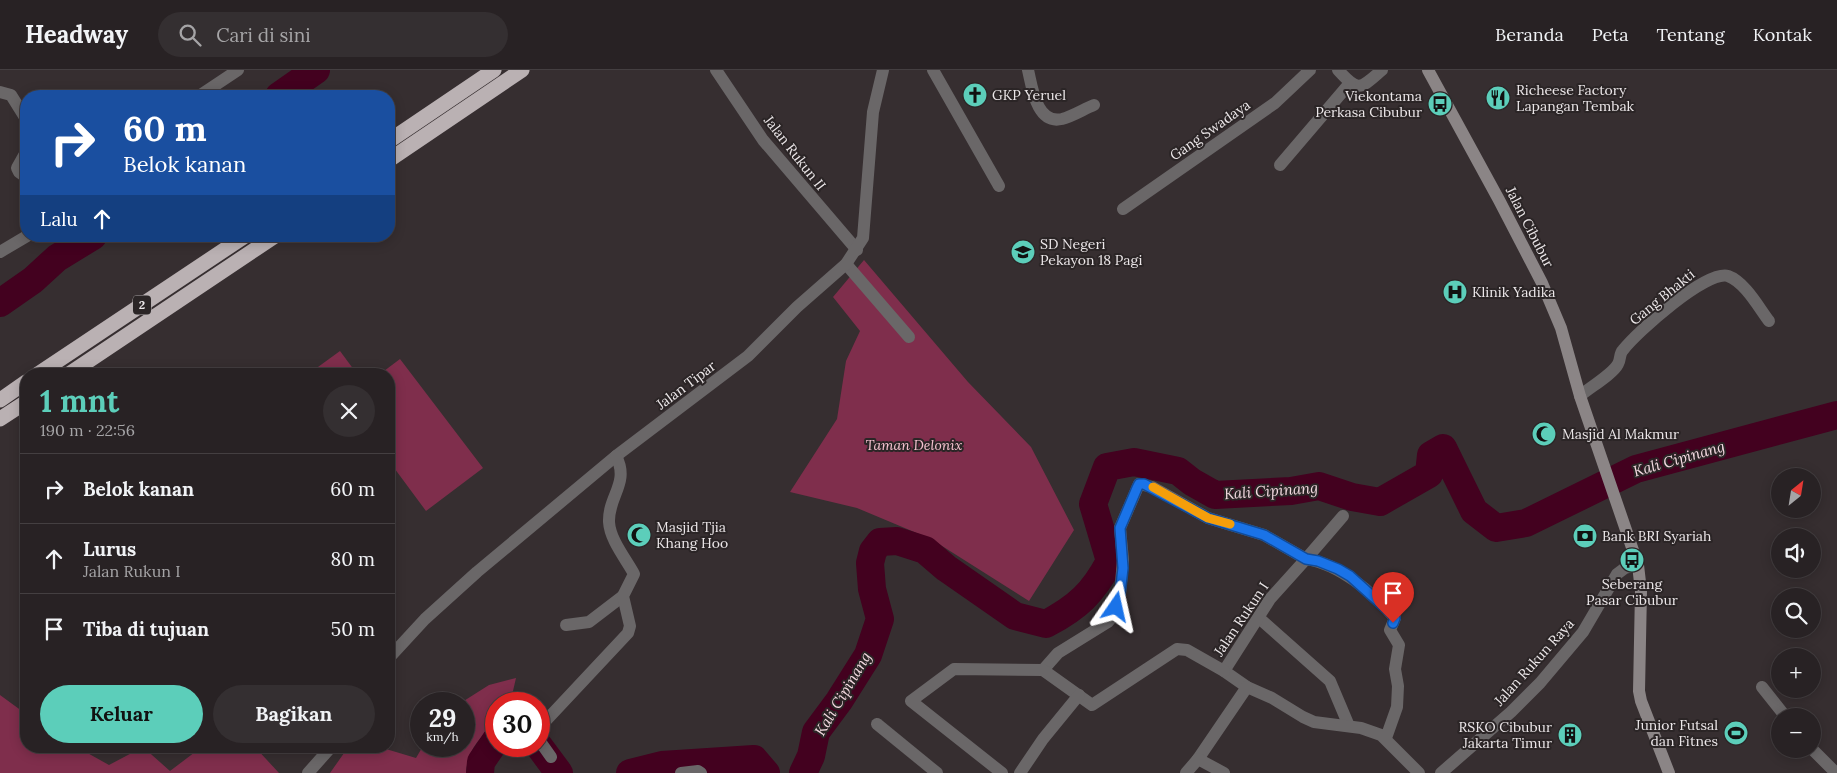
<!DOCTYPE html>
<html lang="id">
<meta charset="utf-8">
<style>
:root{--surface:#282224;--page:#342f31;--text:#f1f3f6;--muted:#a5a4a6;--line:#443f41;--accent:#5cceba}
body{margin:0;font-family:Lora,serif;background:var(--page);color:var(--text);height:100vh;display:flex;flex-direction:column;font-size:19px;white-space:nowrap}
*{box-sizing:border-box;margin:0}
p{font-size:16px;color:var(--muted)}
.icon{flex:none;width:28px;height:28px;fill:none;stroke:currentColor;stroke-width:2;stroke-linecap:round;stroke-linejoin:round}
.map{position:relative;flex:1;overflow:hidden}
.panel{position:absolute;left:20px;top:298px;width:375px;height:385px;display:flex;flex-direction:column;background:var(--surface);border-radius:20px;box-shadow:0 2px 12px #0003,0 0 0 1px var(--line)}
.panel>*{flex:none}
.banner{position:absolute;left:20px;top:20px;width:375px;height:152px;border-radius:20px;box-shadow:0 2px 12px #0003,0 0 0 1px var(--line);background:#1a4fa0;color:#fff;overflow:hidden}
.needle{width:32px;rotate:30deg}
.tools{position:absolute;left:1771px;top:398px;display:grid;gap:10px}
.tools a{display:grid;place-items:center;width:50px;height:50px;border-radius:50%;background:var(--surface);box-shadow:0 2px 12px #0003,0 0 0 1px var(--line);font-size:25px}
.speed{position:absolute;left:410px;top:622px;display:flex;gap:10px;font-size:25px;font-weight:700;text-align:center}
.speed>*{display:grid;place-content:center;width:65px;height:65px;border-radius:50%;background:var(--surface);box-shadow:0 2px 12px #0003,0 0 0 1px var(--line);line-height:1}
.speed small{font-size:12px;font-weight:400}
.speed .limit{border:8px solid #d22;background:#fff;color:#111}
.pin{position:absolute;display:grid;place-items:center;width:42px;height:42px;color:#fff;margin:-51px -21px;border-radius:50% 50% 50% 0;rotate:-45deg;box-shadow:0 0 5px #0007}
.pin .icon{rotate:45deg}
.me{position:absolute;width:55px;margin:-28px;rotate:11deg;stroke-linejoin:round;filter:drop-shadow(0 0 4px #0008)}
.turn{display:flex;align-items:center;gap:18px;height:105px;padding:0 20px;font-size:22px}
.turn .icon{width:65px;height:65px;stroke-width:2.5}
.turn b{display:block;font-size:35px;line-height:42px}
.then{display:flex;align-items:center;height:48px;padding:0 20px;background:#0003;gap:10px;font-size:19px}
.round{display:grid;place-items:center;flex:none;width:52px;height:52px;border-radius:26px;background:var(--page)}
.summary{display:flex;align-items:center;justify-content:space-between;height:85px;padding:0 20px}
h1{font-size:30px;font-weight:700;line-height:38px;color:var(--accent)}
.cta{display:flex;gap:10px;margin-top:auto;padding:10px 20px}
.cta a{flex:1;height:58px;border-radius:30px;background:var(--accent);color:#111;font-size:20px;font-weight:700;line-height:58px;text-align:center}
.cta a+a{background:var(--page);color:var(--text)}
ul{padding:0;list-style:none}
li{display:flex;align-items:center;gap:15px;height:70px;padding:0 20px;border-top:1px solid var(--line)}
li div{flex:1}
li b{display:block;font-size:19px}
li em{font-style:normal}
header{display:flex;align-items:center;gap:30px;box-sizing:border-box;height:70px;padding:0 25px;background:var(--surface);border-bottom:1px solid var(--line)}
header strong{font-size:24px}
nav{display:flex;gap:28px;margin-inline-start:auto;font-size:18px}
.search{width:350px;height:45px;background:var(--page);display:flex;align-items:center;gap:12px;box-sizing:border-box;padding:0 18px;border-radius:28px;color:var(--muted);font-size:19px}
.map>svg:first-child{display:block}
</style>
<header>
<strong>Headway</strong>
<div class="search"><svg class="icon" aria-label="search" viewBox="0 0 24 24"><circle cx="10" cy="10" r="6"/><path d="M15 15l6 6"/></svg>Cari di sini</div>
<nav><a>Beranda</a><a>Peta</a><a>Tentang</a><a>Kontak</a></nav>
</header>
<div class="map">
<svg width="1837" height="703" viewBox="0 0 1837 703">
<rect width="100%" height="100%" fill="#362e30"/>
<g fill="#7f2e4c">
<path d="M864,190L968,312L1031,377L1074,460L1029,531L931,469L857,438L790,422L837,349L846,291L860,261L833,227Z"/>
<path d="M340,281L357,304H323L318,297Z"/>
<path d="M400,289L483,398L426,441L389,391V304H380Z"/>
<path d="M516,608L510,634H496V656C478,666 467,683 466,703H330L349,676H376L416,688L423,676H464V634H459L489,615Z"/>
<path d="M0,625L26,644V676H75L109,695L143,677L170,701L203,676H254L279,703H0Z"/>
</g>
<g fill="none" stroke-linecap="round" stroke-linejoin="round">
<g stroke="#43011f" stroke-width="28">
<path d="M279,26L316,0"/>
<path d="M0,233L33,210L57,188L93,166"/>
<path d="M539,676L559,703"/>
<path d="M480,703L481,692L496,670"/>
<path d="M630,703L662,695L754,689L766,703"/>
<path d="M803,703L811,686L816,662L839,631L868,585L880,549L872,519L870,493L873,481L880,472L897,471L925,480L946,498L1015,546L1046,554C1078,537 1093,523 1110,491L1093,434L1107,397L1134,392L1178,401L1192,412L1215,425L1291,421L1319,416L1352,427L1380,432L1429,404L1431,385L1443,378L1474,441L1496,458L1526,453L1636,399L1837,345"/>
</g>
<g stroke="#6a6768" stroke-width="12">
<path d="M716,0L763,70L857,180"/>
<path d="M933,0L999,116"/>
<path d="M1028,0C1032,16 1036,55 1062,49C1073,46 1084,39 1094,35"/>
<path d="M1338,0C1359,23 1360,19 1382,0"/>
<path d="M0,22L11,25L26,49"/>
<path d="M199,26L238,0"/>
<path d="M26,82L17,98L19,102L26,107"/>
<path d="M1280,95L1350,13"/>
<path d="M1123,139L1275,33L1310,0"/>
<path d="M0,182L27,166"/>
<path d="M846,194L909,267"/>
<path d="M1580,326C1589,318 1613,304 1618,294C1621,289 1619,284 1623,280C1637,262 1706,200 1728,206C1745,212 1759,238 1769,251"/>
<path d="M1259,548L1330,611L1349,656"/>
<path d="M566,555L589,552L623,526"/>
<path d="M389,588L425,549L477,502L616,386L748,286L797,237L846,194L863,168L873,42L883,0"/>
<path d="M1043,600L1058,583L1108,552L1113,546L1120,524L1123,490L1120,458L1139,414L1152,417L1208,448L1264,465L1306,489L1343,446"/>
<path d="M1762,617L1785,646"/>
<path d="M515,632L516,634"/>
<path d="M877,654L937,703"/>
<path d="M539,658L628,563L630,556L623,526L634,504C626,489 610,470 609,452C608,426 630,413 616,386"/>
<path d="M1386,668L1397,637L1398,616L1395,599L1399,575L1390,560L1395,548C1373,523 1340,494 1306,489L1270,529L1224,601L1247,617L1272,628L1303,647L1314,652L1361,658L1381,665L1419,703"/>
<path d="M539,670L551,687"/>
<path d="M1812,679L1836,703"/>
<path d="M1198,689L1247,617"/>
<path d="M308,703L332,676"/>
<path d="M681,703L698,701L701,703"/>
<path d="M1002,703L911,631L954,599L1043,600L1092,635L1177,579L1187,580L1224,601"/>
<path d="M1020,703L1043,669L1079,625"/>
<path d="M1186,703L1198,689L1224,703"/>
<path d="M1441,703L1511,642L1540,613L1583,562L1617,504L1625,498L1638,495"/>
</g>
<path stroke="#8b8586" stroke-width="12" d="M1428,0L1499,130L1542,213L1561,258L1580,326L1638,495L1641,521L1639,621L1641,631L1669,703"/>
<g stroke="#bab1b3" stroke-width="15">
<path d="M389,71L494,0"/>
<path d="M389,90L522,0"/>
<path d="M38,304L245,166"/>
<path d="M69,304L275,166"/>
<path d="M0,330L26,312"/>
<path d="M0,349L26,332"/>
</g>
</g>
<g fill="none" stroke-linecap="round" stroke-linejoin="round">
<defs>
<path id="route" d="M1116,537L1120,524L1123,498L1120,458L1137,418L1139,414H1144L1208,448L1264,465L1306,489L1318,491L1338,499L1350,506L1390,542L1395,548L1393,553"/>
</defs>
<use href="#route" stroke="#114b97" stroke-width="12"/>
<use href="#route" stroke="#1a73e8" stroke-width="9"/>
<path stroke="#f59e0b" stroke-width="9" d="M1153,417L1208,448L1230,454"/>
</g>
<defs>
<symbol id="church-disc" viewBox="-11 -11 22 22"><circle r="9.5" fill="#5cceba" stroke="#2b2526"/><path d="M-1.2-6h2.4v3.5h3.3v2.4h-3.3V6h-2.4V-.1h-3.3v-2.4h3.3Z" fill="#111"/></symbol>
<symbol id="restaurant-disc" viewBox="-11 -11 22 22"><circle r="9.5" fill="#5cceba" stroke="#2b2526"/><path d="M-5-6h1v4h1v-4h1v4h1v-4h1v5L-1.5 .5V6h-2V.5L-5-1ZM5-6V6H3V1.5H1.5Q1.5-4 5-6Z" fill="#111"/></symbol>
<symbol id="bus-disc" viewBox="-11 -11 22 22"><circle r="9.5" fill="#5cceba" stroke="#2b2526"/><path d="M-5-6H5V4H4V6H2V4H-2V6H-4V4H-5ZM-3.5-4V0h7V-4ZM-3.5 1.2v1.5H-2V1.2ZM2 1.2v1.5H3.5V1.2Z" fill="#111"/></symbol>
<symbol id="school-disc" viewBox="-11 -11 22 22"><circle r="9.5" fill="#5cceba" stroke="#2b2526"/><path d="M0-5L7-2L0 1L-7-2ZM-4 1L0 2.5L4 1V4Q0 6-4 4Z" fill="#111"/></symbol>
<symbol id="hospital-disc" viewBox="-11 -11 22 22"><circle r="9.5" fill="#5cceba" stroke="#2b2526"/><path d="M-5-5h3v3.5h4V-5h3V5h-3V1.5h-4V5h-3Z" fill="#111"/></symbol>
<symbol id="mosque-disc" viewBox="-11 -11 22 22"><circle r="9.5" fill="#5cceba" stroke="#2b2526"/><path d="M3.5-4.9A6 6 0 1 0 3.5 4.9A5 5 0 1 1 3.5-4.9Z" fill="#111"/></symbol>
<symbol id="bank-disc" viewBox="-11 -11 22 22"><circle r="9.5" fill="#5cceba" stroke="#2b2526"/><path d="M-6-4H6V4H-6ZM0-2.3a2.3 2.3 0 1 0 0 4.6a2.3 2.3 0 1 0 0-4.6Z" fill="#111"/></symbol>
<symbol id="stadium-disc" viewBox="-11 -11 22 22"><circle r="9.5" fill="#5cceba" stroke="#2b2526"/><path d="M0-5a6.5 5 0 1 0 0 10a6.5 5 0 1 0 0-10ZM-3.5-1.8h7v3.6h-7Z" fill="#111"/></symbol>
<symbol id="building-disc" viewBox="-11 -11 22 22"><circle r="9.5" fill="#5cceba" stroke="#2b2526"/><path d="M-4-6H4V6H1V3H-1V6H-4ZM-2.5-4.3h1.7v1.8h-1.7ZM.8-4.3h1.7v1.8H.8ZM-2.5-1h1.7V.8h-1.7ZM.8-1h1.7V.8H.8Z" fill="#111"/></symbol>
</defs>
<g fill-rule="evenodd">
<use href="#church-disc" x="961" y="11" width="28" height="28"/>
<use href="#restaurant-disc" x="1484" y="14" width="28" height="28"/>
<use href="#bus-disc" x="1426" y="20" width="28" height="28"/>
<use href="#school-disc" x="1009" y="168" width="28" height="28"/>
<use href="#hospital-disc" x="1441" y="208" width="28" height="28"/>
<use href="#mosque-disc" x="1530" y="350" width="28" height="28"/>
<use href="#mosque-disc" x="625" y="451" width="28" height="28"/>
<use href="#bank-disc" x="1571" y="452" width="28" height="28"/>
<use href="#bus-disc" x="1618" y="476" width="28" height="28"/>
<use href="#stadium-disc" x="1722" y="649" width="28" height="28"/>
<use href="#building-disc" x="1556" y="651" width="28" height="28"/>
</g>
<g text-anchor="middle" stroke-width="4" stroke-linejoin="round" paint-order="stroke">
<rect fill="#2b2526" stroke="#b2adae" stroke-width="1" x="133" y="225.5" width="18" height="19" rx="4"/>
<g font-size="12" font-weight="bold" fill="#ece7e9">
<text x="142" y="239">2</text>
</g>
<g font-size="14" fill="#ece7e9" stroke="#2b2526" text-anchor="start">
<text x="1516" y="25">Richeese Factory<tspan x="1516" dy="16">Lapangan Tembak</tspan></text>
<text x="992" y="30">GKP Yeruel</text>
<text x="1422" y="31" text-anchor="end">Viekontama<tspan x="1422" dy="16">Perkasa Cibubur</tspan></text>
<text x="1040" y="179">SD Negeri<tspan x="1040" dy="16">Pekayon 18 Pagi</tspan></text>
<text x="1472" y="227">Klinik Yadika</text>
<text x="1562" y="369">Masjid Al Makmur</text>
<text x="656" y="462">Masjid Tjia<tspan x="656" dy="16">Khang Hoo</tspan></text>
<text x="1602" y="471">Bank BRI Syariah</text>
<text x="1632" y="519" text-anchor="middle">Seberang<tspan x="1632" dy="16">Pasar Cibubur</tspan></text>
<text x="1718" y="660" text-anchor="end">Junior Futsal<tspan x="1718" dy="16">dan Fitnes</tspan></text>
<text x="1552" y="662" text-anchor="end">RSKO Cibubur<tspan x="1552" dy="16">Jakarta Timur</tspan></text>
</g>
<g font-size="14" fill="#ece7e9" stroke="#2b2526">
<text transform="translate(1210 60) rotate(-35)" y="5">Gang Swadaya</text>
<text transform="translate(795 83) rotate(52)" y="5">Jalan Rukun II</text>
<text transform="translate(1530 157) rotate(63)" y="5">Jalan Cibubur</text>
<text transform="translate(1662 227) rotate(-39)" y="5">Gang Bhakti</text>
<text transform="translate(686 315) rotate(-37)" y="5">Jalan Tipar</text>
<text transform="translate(1241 549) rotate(-56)" y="5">Jalan Rukun I</text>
<text transform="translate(1534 592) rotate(-48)" y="5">Jalan Rukun Raya</text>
</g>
<g font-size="14" font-style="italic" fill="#f6c2d0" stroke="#2b2526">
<text x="914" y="380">Taman Delonix</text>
</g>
<g font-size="15" font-style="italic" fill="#f5dbe2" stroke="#2b2526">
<text transform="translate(1679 389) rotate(-16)" y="5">Kali Cipinang</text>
<text transform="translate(1271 421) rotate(-4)" y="5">Kali Cipinang</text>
<text transform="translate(843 624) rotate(-59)" y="5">Kali Cipinang</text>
</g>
</g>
</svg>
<div class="tools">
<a><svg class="needle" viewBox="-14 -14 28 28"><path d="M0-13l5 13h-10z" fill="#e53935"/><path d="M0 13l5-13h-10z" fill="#a5a4a6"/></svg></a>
<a><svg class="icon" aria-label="sound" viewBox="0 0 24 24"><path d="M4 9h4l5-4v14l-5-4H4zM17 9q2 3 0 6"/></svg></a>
<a><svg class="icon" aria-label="search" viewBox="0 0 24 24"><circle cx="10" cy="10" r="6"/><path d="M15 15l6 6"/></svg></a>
<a>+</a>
<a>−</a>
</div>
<div class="speed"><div>29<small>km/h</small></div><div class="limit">30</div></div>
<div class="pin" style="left:1393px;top:553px;background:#d93025"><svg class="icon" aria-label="arrive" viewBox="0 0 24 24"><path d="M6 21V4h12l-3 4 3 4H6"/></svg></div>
<svg class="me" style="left:1116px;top:537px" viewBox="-20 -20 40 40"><path d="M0-17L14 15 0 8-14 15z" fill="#1a73e8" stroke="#fff" stroke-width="4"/></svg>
<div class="banner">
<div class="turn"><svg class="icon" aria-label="right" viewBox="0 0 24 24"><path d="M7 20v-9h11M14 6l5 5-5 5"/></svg><div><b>60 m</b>Belok kanan</div></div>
<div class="then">Lalu<svg class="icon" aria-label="ahead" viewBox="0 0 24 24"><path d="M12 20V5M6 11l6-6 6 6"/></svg></div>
</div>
<section class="panel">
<div class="summary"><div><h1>1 mnt</h1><p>190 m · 22:56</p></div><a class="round"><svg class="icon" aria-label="close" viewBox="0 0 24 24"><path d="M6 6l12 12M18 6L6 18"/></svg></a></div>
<ul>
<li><svg class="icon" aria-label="right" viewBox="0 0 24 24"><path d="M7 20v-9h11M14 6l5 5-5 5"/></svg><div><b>Belok kanan</b></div><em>60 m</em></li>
<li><svg class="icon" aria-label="ahead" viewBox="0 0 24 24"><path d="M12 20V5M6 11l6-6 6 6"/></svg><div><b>Lurus</b><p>Jalan Rukun I</p></div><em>80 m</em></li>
<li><svg class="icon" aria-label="arrive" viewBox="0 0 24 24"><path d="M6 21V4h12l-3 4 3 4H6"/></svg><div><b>Tiba di tujuan</b></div><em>50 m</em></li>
</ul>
<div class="cta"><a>Keluar</a><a>Bagikan</a></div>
</section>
</div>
